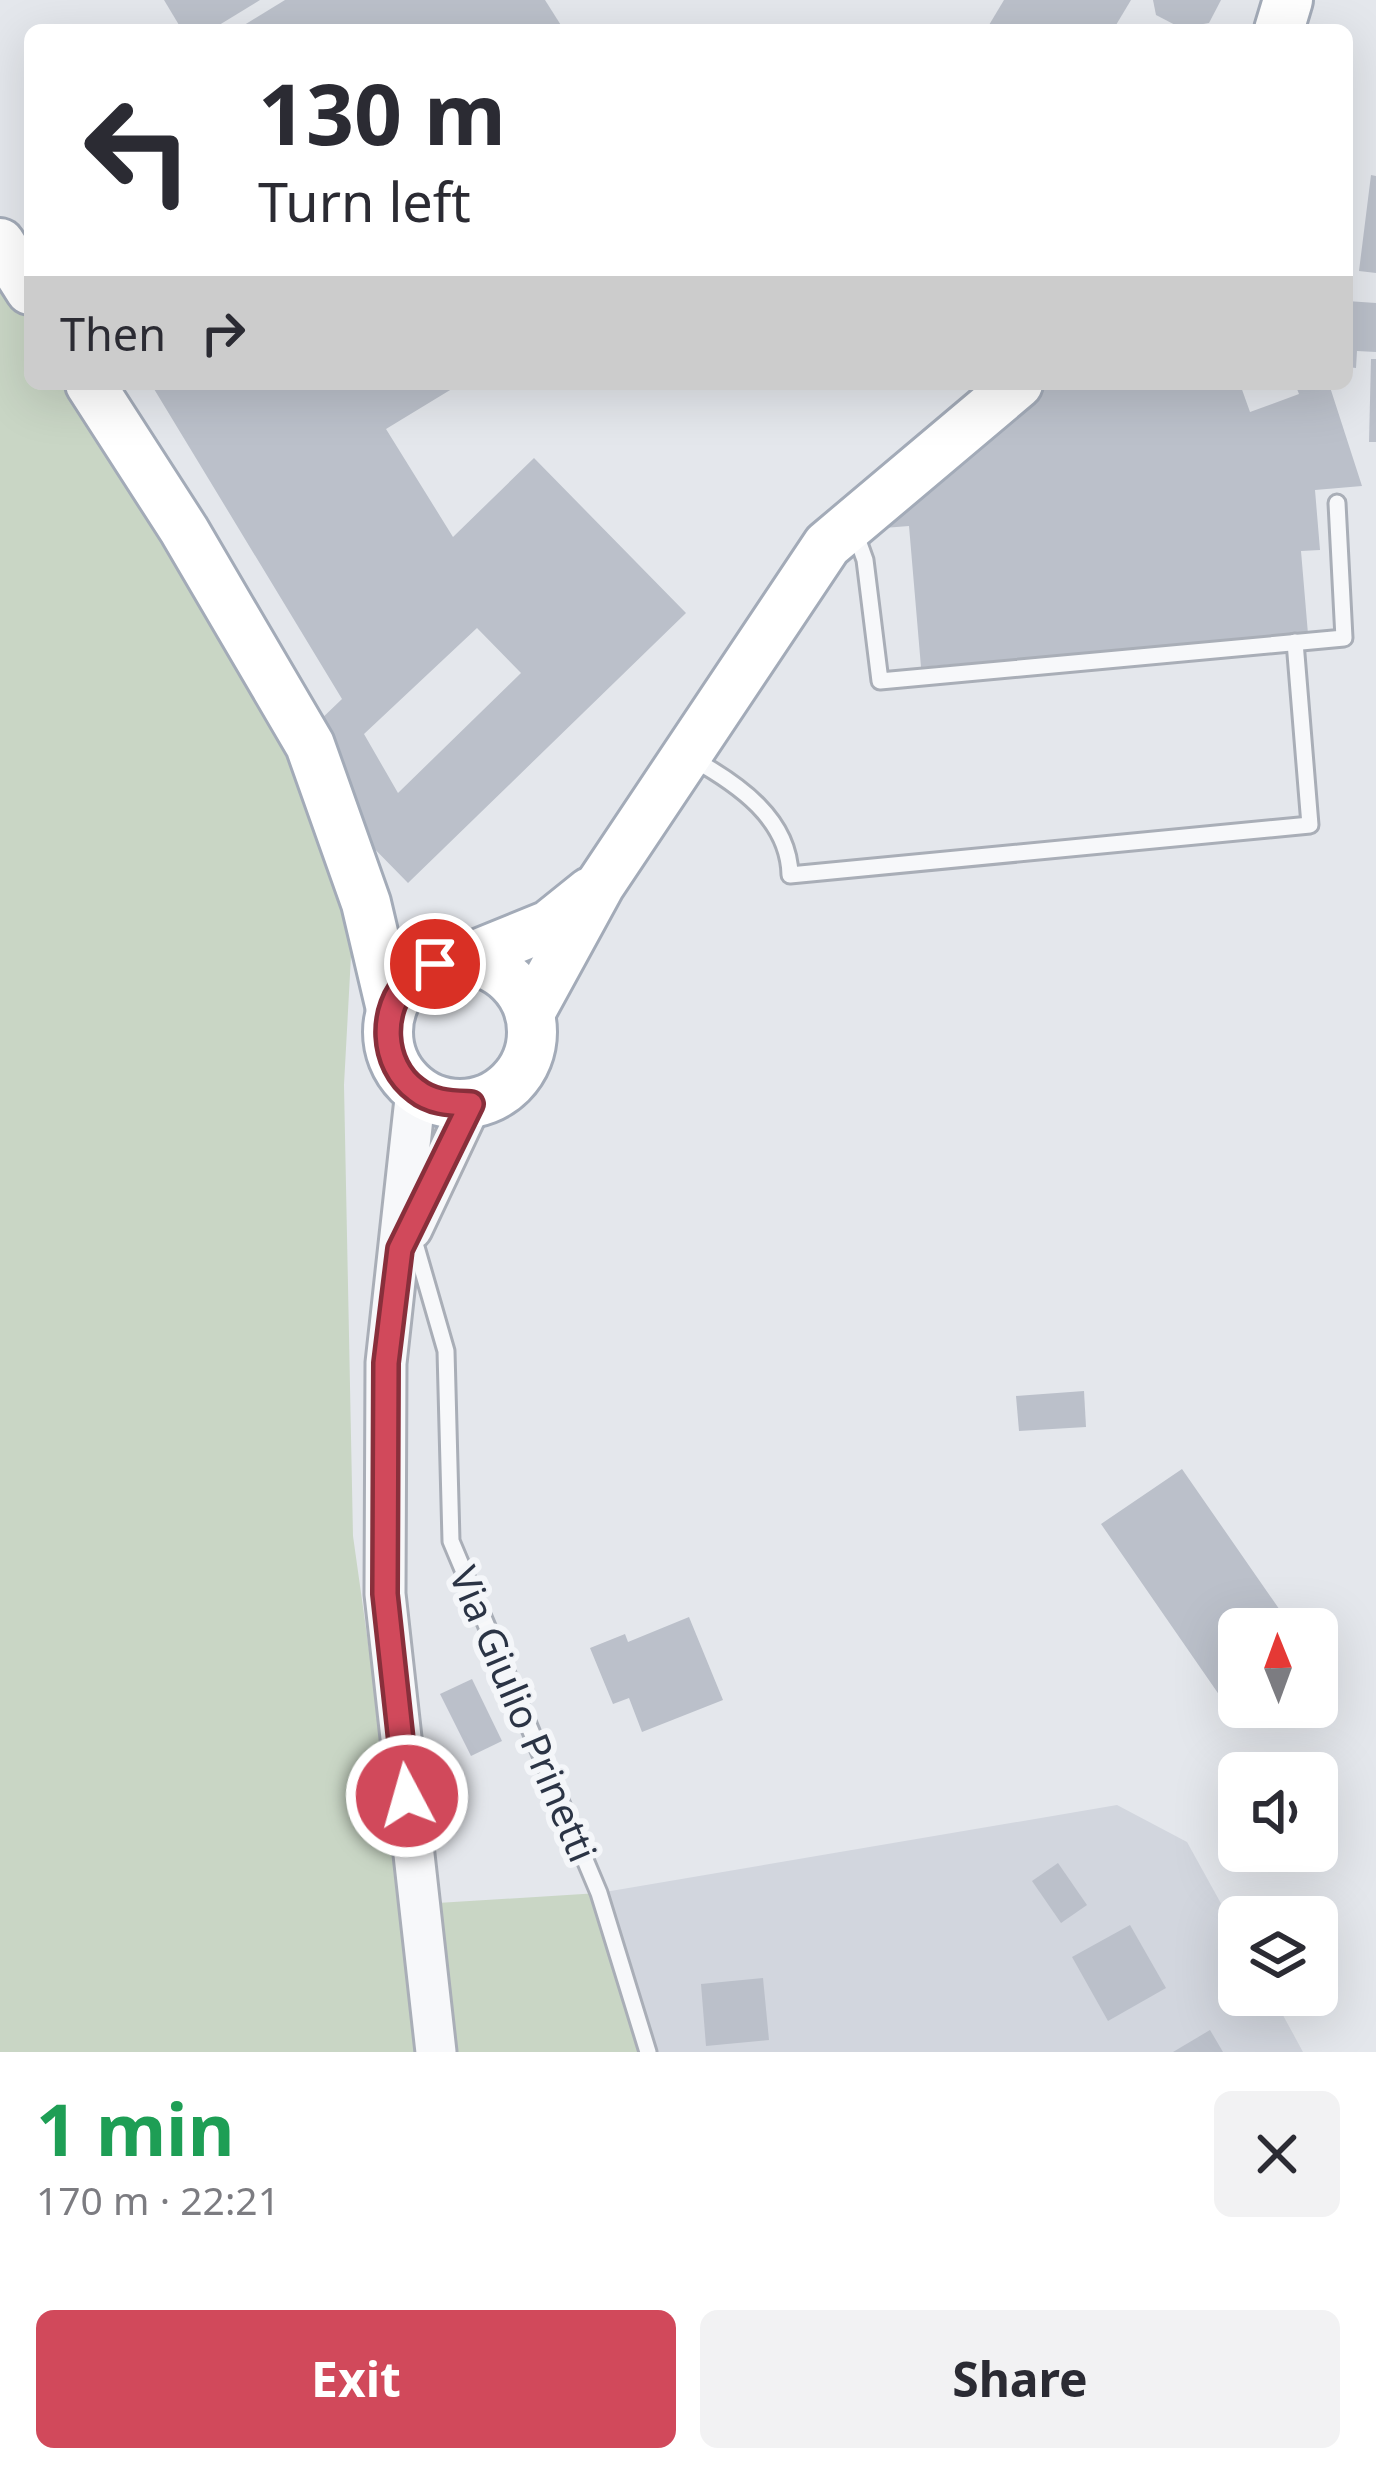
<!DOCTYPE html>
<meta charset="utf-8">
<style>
:root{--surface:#fff;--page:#f2f2f3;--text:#2b2b33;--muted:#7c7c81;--accent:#d1495b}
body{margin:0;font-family:"Noto Sans",sans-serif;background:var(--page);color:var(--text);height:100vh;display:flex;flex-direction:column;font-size:45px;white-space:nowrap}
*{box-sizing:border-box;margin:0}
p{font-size:39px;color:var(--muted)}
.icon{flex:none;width:66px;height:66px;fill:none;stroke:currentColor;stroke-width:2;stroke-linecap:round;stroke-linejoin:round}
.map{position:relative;height:2052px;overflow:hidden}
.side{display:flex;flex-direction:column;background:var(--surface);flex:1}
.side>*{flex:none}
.top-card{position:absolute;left:24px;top:24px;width:1329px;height:366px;border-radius:18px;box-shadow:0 12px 48px #0002;background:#fff;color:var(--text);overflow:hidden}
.needle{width:78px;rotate:359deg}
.fabs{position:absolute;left:1218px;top:1608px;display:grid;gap:24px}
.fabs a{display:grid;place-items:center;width:120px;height:120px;border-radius:18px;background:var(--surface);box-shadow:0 12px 48px #0002;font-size:60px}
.pin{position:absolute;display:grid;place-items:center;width:102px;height:102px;color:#fff;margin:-51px;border:6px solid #fff;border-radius:50%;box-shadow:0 3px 12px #0007}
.me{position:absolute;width:132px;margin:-66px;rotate:354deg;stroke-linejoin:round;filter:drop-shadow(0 0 9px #0008)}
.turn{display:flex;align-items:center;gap:42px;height:252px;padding:0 36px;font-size:54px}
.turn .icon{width:156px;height:156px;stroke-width:2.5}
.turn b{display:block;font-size:84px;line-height:102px}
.then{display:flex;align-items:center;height:114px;padding:0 36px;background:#0003;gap:24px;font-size:45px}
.round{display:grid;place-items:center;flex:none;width:126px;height:126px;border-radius:18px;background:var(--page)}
.overview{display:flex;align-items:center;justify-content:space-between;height:204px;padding:0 36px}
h1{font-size:72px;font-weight:700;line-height:90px;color:#1e9e55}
.action{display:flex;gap:24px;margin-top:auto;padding:24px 36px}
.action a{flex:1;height:138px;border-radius:18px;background:var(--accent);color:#fff;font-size:48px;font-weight:700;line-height:138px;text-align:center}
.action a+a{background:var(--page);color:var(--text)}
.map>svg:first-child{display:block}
</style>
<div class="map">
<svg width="1376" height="2052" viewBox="0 0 1376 2052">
<rect width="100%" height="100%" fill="#e4e7ec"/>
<path fill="#d2d6de" d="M1117,1805L1187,1842L1239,1936V1995H1272L1303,2052H648L599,1893Z"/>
<path fill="#c9d6c5" d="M0,257L30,303V384H82L299,762L353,919L344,1085L353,1536L405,1905L599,1893L648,2052H0Z"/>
<g fill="#bbc0ca" fill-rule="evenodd">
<path d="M164,0H260L211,30H182Z"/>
<path d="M285,0H545L564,30H236Z"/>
<path d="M1004,0H1131L1113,30H986Z"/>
<path d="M1153,0H1221L1209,23L1181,28L1156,15Z"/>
<path d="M1371,175L1376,176V273L1359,271Z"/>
<path d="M1347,301L1376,303V352L1357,351L1356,368L1347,367Z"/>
<path d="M1371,359H1376V442H1369Z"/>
<path d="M151,384H460L386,429L453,537L534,458L686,613L408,883L358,832L317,723L342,699ZM477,628L521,673L398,793L364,734Z"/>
<path d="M1050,384H1240L1250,412L1299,394L1295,384H1329L1362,486L1315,490L1320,550L1301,551L1308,634L921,667L909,526L871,529Z"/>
<path d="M1084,1391L1086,1427L1019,1431L1016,1396Z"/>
<path d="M1182,1469L1293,1629H1239V1706L1231,1712L1101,1524Z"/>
<path d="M689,1617L723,1700L642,1732L629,1698L613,1704L590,1648L625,1634L628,1642Z"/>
<path d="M472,1679L502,1741L471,1756L440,1694Z"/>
<path d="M1058,1863L1087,1905L1061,1923L1032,1881Z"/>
<path d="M1130,1925L1166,1988L1108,2021L1072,1957Z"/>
<path d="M763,1978L769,2040L706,2046L701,1984Z"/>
<path d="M1210,2030L1223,2052H1173Z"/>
</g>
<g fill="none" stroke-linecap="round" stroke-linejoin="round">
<defs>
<g id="service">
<path d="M855,532L865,560L880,681L1344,638L1337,503"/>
<path d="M693,759C738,784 789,819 790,875L1310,825L1295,642"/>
<path d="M412,1233L446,1351L451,1541L599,1893L648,2052"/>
</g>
<g id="tertiary">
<path d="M416,1090L386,1363L385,1594L436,2052"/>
<path d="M412,1229L471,1104"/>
</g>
<g id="primary">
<path d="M1279,30L1288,0"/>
<path d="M0,243L30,290"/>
<path d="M90,384L184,530L310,745L366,903L391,1009"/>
<path d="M463,960L549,925L590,892"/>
<circle cx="460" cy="1032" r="72"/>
<path d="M530,1013L600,885L827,545L1018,384"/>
</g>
</defs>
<use href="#service" stroke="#a9aeb7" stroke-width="21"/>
<use href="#tertiary" stroke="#a9aeb7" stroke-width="45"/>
<use href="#primary" stroke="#a3abb8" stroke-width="54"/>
<use href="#service" stroke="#f7f8fa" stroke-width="15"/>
<use href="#tertiary" stroke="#f7f8fa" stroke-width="39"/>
<use href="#primary" stroke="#fff" stroke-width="48"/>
</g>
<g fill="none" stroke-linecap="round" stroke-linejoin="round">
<defs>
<path id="route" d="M407,1796L385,1594L386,1363L400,1249L471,1104C451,1103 432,1103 416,1090C381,1065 379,1008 410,979C417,973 428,969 435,964"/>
</defs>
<use href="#route" stroke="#882f3b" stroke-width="30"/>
<use href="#route" stroke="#d1495b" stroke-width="21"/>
</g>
<g text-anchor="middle" stroke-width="12" stroke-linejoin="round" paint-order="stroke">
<g font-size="39" fill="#2b3445" stroke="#f4f6f9">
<text transform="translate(523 1714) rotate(67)" y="14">Via Giulio Prinetti</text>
</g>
</g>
</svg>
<div class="fabs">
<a><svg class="needle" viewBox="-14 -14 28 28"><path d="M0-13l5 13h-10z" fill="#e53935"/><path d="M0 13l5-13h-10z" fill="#7c7c81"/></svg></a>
<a><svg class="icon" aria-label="sound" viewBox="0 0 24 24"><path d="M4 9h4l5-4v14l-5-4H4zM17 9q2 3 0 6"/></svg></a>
<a><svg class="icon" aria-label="layers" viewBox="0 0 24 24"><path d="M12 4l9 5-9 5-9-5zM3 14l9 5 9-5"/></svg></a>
</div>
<div class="pin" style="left:435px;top:964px;background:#d93025"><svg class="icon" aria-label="arrive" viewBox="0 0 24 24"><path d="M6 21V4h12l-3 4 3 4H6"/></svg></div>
<svg class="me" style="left:407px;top:1796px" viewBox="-20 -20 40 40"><circle r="17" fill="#d1495b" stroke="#fff" stroke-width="3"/><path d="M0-11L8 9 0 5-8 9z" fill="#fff"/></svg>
<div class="top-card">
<div class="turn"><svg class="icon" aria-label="left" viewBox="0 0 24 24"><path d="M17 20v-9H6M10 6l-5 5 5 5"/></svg><div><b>130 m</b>Turn left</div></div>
<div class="then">Then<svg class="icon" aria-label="right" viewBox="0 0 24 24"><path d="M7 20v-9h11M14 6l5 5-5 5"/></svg></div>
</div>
</div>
<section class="side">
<div class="overview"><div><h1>1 min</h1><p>170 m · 22:21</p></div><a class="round"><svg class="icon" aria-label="close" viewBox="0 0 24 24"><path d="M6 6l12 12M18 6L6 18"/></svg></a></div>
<div class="action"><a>Exit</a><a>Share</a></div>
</section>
